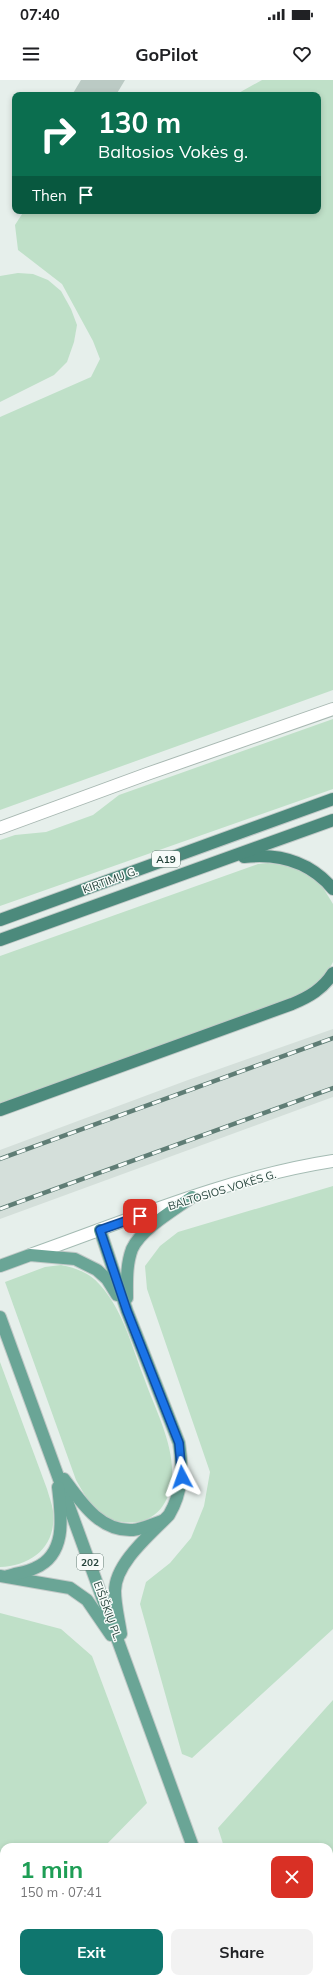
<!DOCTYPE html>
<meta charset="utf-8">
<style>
:root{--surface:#fff;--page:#f2f2f2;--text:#202124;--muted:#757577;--accent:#0f766e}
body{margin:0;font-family:Mulish,sans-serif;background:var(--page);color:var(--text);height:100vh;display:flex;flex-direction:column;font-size:15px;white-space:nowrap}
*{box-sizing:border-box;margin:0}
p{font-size:13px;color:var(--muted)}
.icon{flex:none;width:22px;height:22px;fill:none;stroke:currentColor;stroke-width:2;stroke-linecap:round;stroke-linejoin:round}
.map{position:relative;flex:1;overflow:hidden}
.drawer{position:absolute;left:0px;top:1763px;width:333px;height:140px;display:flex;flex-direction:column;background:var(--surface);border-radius:12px 12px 0 0;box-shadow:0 2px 6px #0003}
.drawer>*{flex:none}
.top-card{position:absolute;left:12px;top:12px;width:309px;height:122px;border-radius:8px;box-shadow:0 2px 6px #0003;background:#0b6e4f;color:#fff;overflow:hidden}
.pin{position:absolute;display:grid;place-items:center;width:34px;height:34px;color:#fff;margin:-17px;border-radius:8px;box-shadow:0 2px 6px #0006}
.me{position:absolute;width:44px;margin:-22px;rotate:356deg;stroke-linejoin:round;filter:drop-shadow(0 0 3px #0008)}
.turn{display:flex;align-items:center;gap:14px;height:84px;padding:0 20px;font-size:18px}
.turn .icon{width:52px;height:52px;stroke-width:2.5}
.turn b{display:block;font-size:28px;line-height:34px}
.then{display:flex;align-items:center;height:38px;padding:0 20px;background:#0003;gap:8px;font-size:15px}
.round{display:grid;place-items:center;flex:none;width:42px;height:42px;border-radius:8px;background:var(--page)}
.headline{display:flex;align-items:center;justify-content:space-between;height:68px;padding:0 20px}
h1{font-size:24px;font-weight:700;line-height:30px;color:#1e9e55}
.primary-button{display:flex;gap:8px;margin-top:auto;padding:8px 20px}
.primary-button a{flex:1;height:46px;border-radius:8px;background:var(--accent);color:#fff;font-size:16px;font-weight:700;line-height:46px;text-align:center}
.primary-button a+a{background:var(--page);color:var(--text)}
.status{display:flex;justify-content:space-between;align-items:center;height:28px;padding:0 20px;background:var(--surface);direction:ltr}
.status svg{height:11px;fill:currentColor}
header{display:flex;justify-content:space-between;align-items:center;height:52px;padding:0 20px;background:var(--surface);font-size:18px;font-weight:700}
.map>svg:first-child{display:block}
</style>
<div class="status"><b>07:40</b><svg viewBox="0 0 49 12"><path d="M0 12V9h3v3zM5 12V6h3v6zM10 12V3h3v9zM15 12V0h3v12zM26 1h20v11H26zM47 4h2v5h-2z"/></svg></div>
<header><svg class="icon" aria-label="menu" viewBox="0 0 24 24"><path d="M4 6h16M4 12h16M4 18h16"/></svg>GoPilot<svg class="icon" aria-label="heart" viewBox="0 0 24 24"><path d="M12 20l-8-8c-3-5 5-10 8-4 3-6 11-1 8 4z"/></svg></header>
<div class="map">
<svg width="333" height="1903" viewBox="0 0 333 1903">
<rect width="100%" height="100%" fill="#e6efeb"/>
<path fill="#d4dfda" d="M333,949V1017L0,1139V1070L188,1000Z"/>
<g fill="#bfe0c8">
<path d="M262,0H333V610L0,730V337L91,297L100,279L93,261L62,204L18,170L15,145L24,131H318V15H235Z"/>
<path d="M18,193L33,194L48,200L61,211L71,229L77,245L74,262L67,282L54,295L0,322V196Z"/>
<path d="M333,639V709L0,826V760L15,755L46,752L93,735L119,715Z"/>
<path d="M268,783L294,787L314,798L322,806L333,824V882L327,893L316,905L295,918L0,1023V876L258,784Z"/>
<path d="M333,1106V1549L192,1678L182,1674L140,1524L146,1502L170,1483L191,1458L204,1426L210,1392L147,1209L145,1186L160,1166L178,1152Z"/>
<path d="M61,1185C76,1188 90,1193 100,1205C123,1230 132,1267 144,1298C155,1329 174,1364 172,1397C170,1425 153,1446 124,1442C118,1442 111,1440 106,1437C92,1429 84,1414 76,1400L5,1202L45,1187Z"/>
<path d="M0,1282L47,1409C49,1416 52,1424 53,1431C57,1466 32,1486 0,1487Z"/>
<path d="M0,1533L61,1549L92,1576L147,1723L104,1767H4V1871L0,1875Z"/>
<path d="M333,1620V1903H270L269,1899H329V1767H224L218,1748Z"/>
<path d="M64,1899H208L209,1903H61Z"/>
</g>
<path fill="#bbcac4" d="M81,0H125L116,15H72Z"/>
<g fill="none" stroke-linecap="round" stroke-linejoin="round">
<defs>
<path id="minor" d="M0,748L147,694L333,629"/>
<path id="secondary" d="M30,1175C129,1140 229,1097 333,1081"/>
<g id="primary">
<path d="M100,1150L127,1231L179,1363C183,1389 183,1411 169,1435C151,1454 115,1483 115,1511C115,1525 119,1540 121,1554"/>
<path d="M0,1186L30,1175L75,1179L97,1190L107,1199L117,1215"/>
<path d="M127,1218C127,1202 126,1185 132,1169C141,1149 174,1130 192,1117"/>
<path d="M0,1237L193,1767"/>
<path d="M64,1399C81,1422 100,1452 133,1450C142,1449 153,1444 162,1441"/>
<path d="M0,1496L70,1508L87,1520L111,1555"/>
<path d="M8,1496C17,1493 27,1492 35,1488C68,1474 61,1434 58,1407"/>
<path d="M240,1899L241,1903"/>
</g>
<g id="trunk">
<path d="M244,777C279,773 310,782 333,809"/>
<path d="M0,840L333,719"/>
<path d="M0,860L333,740"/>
<path d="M0,1030L292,924C309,917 323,909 333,893"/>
</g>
</defs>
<use href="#minor" stroke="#a8b8b2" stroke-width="14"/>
<use href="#secondary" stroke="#a4bbb3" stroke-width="14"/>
<use href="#primary" stroke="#c2cac8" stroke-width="14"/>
<use href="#trunk" stroke="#c2cac8" stroke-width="14"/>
<use href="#minor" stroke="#fff" stroke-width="12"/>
<use href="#secondary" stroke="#fff" stroke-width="12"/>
<use href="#primary" stroke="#6aa596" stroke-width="12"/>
<use href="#trunk" stroke="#4c8a7c" stroke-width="12"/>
<defs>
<g id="rail">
<path d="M0,1079L333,958"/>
<path d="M0,1129L333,1008"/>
</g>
</defs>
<use href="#rail" stroke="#5f7d75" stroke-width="4.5"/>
<use href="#rail" stroke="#f7fbf9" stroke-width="3" stroke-dasharray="9" stroke-linecap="butt"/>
</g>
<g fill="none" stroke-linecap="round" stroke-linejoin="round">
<defs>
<path id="route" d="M140,1136L100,1150L127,1231L179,1363L182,1397"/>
</defs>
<use href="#route" stroke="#114b97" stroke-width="10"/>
<use href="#route" stroke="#1a73e8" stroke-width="7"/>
</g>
<g text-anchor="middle" stroke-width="3" stroke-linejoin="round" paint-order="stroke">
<g fill="#f7fbf9" stroke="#637a73" stroke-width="1">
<rect x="152" y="771" width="28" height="16" rx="3"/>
<rect x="77" y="1474" width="26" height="16" rx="3"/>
</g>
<g font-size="10" font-weight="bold" fill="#24423a">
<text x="166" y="783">A19</text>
<text x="90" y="1486">202</text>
</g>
<g font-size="11" fill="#24423a" stroke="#f7fbf9">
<text transform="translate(110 800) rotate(-20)" y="4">KIRTIMŲ G.</text>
<text transform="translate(222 1110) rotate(-17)" y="4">BALTOSIOS VOKĖS G.</text>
<text transform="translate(108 1531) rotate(70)" y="4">EIŠIŠKIŲ PL.</text>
</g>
</g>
</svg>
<div class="pin" style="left:140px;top:1136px;background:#d93025"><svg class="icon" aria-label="arrive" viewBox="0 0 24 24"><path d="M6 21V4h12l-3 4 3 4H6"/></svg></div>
<svg class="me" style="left:182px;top:1397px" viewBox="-20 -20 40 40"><path d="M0-17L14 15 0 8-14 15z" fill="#1a73e8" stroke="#fff" stroke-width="4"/></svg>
<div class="top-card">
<div class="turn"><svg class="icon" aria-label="right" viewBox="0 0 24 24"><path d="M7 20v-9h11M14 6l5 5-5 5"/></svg><div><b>130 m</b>Baltosios Vokės g.</div></div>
<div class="then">Then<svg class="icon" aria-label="arrive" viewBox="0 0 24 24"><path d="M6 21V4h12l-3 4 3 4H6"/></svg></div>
</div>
<section class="drawer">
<div class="headline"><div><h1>1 min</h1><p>150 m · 07:41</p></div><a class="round" style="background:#d93025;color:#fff"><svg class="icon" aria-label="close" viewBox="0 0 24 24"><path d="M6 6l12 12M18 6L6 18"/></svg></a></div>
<div class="primary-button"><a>Exit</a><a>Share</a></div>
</section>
</div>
